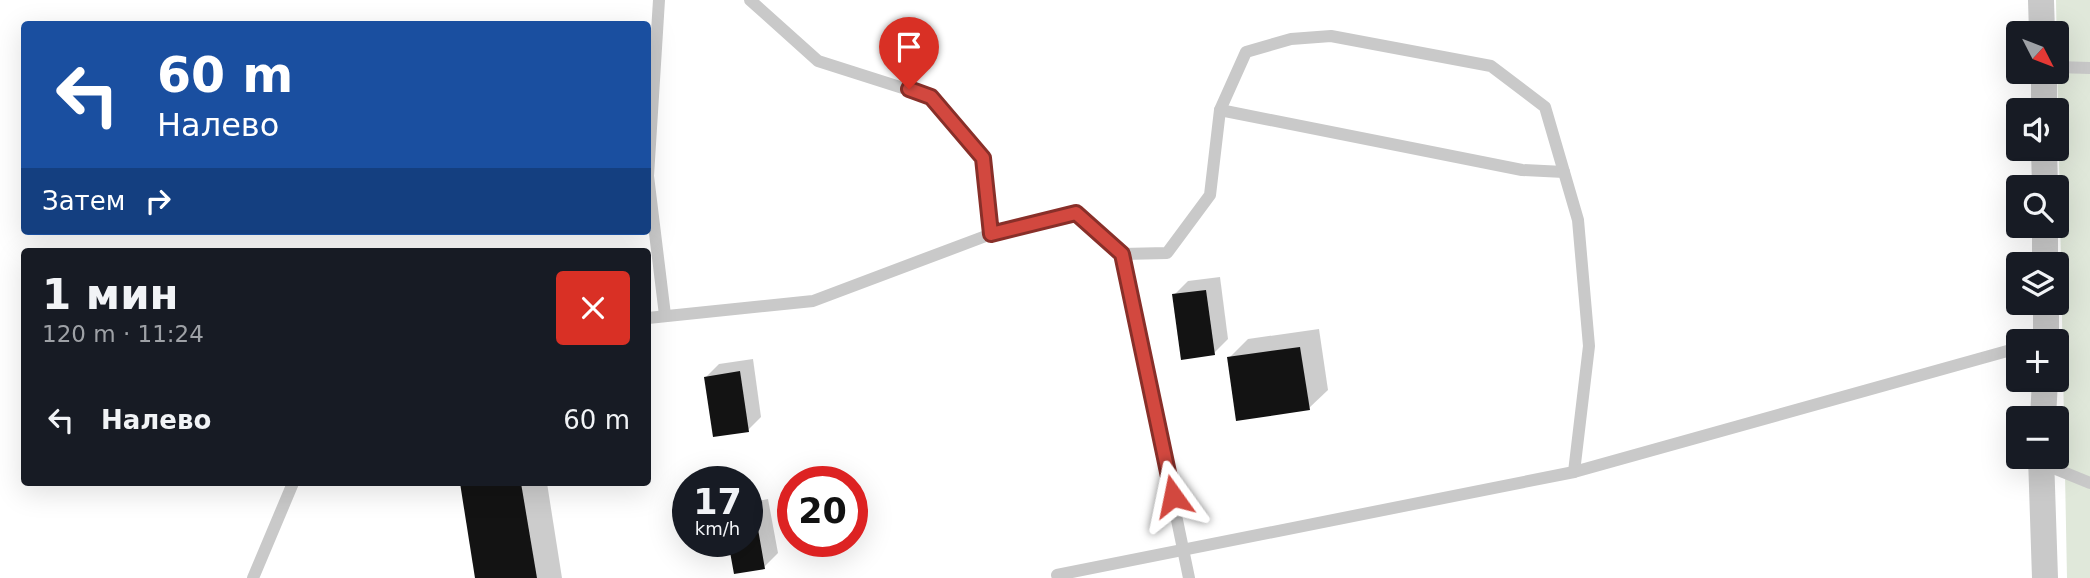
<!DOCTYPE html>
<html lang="ru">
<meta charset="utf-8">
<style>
:root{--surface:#171b24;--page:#20242c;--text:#f1f3f6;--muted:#9ea1a6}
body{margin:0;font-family:"DejaVu Sans",sans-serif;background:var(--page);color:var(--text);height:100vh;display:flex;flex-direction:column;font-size:26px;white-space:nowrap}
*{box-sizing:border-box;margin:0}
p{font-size:23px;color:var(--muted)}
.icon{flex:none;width:38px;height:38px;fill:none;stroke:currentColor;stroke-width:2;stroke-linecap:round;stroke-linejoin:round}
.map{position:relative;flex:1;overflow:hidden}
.sheet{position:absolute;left:21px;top:248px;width:630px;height:238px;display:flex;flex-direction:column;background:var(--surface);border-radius:7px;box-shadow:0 7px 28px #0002}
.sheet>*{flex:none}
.hud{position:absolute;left:21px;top:21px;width:630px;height:214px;border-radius:7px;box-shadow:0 7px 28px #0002;background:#1a4fa0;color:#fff;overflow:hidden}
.needle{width:46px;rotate:132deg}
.buttons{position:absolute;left:2006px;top:21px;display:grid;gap:14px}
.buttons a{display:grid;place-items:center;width:63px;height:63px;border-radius:7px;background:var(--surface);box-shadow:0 7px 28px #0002;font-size:35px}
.speed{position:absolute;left:672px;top:466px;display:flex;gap:14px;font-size:35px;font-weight:700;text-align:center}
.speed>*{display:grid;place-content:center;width:91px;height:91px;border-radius:50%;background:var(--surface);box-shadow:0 7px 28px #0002;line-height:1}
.speed small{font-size:18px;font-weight:400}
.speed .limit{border:10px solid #d22;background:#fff;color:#111}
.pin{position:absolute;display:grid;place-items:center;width:60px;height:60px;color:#fff;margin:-72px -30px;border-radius:50% 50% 50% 0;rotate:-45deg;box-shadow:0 0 7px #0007}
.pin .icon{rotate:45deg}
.me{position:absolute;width:77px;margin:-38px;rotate:348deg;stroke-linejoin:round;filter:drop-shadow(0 0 5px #0008)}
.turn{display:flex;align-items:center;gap:24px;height:147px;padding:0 21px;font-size:32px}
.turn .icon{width:91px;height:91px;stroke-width:2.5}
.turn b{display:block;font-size:49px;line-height:60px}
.then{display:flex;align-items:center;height:66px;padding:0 21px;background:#0003;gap:14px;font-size:26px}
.round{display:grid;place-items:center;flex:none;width:74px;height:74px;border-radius:7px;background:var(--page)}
.headline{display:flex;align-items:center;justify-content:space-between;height:119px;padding:0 21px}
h1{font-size:42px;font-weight:600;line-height:52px}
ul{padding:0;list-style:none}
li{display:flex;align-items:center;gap:21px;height:105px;padding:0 21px}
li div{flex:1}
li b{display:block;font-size:26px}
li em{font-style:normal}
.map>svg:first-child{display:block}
</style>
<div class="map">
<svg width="2090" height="578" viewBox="0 0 2090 578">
<rect width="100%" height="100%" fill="#fff"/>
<path fill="#e0e8da" d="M2056,0H2090V578H2067Z"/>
<g fill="#0003">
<path d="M1220,277L1228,339L1214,353L1174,295L1188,281Z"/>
<path d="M1319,329L1328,390L1309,408L1229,358L1248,339Z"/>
<path d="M753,359L761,417L748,430L706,377L719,364Z"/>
<path d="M462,483H547L562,578H477Z"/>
<path d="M768,499L778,553L764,567L735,572L730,541H747V503Z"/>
</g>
<g fill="#131313">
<path d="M1206,290L1215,355L1181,360L1172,294Z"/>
<path d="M1300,347L1310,410L1236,421L1227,357Z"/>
<path d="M740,371L749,432L713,437L704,377Z"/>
<path d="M460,483H521L537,578H475Z"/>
<path d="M755,512L765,569L734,574L728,541H747V513Z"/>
</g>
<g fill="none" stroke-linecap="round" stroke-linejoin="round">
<g stroke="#c9c9c9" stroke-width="12">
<path d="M659,0L648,176L665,315"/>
<path d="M750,0L818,61L931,97L983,158L991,234"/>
<path d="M2056,67L2090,68"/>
<path d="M1220,110L1522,170L1564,172"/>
<path d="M1122,254L1167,253L1210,195L1220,110L1246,52L1291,39L1331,36L1491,66L1545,107L1578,220L1589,346L1574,472"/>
<path d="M648,318L813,301L991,234L1077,213L1122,254L1189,578"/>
<path d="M2041,463L2090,483"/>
<path d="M1057,575L1574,472L2018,348"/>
<path d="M253,578L293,483"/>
</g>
<g stroke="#c9c9c9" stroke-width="26">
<path d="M2041,0L2042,33"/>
<path d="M2044,72V110"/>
<path d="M2044,149L2045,187"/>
<path d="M2045,226V264"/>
<path d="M2046,303V341"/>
<path d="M2043,418L2045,380"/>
<path d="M2041,457L2045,578"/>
</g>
</g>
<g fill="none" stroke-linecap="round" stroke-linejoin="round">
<defs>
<path id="route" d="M909,89L931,97L983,158L991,234L1076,213L1122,254L1173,496"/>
</defs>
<use href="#route" stroke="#882f29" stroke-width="18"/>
<use href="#route" stroke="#d2483f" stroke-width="12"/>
</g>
</svg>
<div class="buttons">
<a><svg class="needle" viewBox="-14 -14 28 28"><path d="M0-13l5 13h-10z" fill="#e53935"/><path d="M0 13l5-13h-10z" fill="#9ea1a6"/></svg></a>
<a><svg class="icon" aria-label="sound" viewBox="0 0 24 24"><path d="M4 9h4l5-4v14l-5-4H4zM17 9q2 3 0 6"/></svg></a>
<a><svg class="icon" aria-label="search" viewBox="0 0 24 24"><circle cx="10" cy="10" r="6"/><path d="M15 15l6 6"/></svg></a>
<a><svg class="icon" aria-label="layers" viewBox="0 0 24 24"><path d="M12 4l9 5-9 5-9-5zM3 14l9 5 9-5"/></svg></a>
<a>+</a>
<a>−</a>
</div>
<div class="speed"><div>17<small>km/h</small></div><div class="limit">20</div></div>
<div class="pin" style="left:909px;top:89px;background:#d93025"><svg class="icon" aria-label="arrive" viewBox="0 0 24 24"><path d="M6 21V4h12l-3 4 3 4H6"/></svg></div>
<svg class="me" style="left:1173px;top:496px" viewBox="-20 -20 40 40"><path d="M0-17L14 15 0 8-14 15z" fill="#d2483f" stroke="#fff" stroke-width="4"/></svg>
<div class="hud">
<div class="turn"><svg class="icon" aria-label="left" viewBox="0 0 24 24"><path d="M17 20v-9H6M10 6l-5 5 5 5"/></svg><div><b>60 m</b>Налево</div></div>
<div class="then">Затем<svg class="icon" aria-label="right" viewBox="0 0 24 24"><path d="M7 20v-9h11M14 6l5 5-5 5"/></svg></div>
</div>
<section class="sheet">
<div class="headline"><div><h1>1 мин</h1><p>120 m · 11:24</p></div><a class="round" style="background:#d93025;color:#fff"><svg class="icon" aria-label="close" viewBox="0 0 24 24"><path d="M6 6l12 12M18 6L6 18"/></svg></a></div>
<ul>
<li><svg class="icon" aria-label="left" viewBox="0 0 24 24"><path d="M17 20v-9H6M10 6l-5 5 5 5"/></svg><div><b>Налево</b></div><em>60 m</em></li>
</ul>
</section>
</div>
